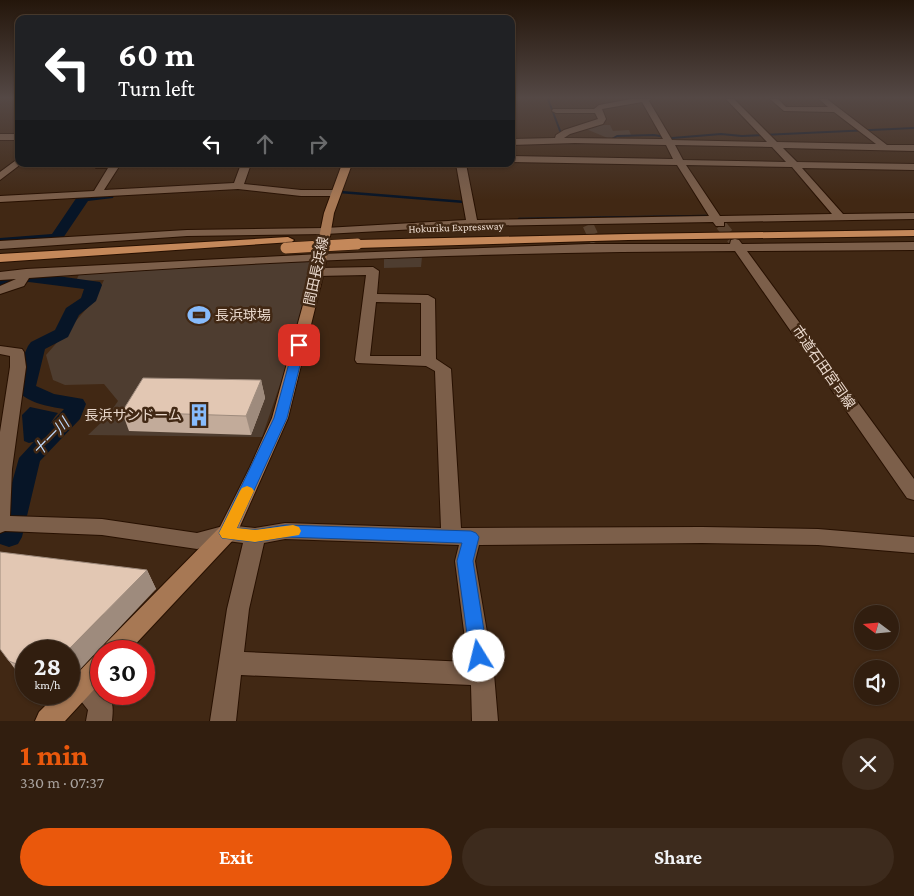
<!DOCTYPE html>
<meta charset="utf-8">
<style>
:root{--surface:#311e0f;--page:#3d2b1d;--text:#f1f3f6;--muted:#a8a29e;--line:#4c3c2f;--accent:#ea580c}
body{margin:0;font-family:"Crimson Pro","Noto Sans JP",serif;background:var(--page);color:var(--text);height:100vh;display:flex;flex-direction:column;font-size:19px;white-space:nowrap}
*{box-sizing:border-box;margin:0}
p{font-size:16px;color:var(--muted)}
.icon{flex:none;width:28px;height:28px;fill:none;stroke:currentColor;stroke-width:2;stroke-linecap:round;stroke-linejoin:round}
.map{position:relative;height:721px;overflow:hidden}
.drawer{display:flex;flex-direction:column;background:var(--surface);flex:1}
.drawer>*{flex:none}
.hud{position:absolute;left:15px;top:15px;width:500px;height:152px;border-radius:10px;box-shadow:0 1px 4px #0004,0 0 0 1px var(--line);background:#202124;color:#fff;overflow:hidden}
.needle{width:32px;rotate:286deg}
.fabs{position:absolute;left:854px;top:605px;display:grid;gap:10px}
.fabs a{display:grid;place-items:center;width:45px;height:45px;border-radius:50%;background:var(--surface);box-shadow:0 1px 4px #0004,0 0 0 1px var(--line);font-size:25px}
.speed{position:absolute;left:15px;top:640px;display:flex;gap:10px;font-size:25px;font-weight:700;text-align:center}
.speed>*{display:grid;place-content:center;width:65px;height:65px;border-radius:50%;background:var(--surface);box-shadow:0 1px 4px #0004,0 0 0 1px var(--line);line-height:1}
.speed small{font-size:12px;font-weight:400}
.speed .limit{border:8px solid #d22;background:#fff;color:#111}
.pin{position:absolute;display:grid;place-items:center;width:42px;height:42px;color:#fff;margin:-21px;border-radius:10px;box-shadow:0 2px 8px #0006}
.me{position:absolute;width:55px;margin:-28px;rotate:351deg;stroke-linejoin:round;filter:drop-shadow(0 0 4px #0008)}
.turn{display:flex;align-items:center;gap:18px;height:105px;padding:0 20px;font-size:22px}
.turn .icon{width:65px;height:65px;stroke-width:2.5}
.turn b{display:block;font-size:35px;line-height:42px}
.lanes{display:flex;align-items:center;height:48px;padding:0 20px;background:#0003;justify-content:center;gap:25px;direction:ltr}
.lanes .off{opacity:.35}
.round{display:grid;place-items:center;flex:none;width:52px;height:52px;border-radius:26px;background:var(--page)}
.overview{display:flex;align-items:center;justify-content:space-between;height:85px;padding:0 20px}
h1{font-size:30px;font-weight:700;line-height:38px;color:var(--accent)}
.primary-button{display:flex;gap:10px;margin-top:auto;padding:10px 20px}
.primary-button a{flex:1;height:58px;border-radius:30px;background:var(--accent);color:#fff;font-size:20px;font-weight:700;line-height:58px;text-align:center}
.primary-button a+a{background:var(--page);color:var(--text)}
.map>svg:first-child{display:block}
</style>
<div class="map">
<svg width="914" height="721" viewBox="0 0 914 721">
<rect width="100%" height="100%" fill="#412814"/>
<g fill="#4e3d30">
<path d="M599,125H610L613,131L629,130L631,135L610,139L586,129Z"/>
<path d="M317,256L284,373L262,437L88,435L107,417L118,401L104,384L65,385L53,380L46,355L95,299L104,280L76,281L81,270Z"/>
<path d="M422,257L421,267L384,268V259Z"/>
</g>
<path fill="#071527" d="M30,407L58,413C44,428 52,438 29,443L24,441L22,415Z"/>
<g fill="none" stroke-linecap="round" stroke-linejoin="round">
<g stroke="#071527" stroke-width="2">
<path d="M548,99L562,136"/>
<path d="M612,139L617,136L654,135L672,138L721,134L742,136L914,128"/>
</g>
<g stroke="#071527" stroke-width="2.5">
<path d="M340,192L465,202"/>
<path d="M519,219L706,216"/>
</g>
<g fill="#071527" fill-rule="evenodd">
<path d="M108,191L113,192L114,195L113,198L88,201L61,241L0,246V238L52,234L79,194Z"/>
<path d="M29,272L100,282L102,285L96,301L79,315L68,337L45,349L36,386L54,394L83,399L86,404L80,419L40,461L22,537L18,544L9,547L0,544V525L19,458L64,409C49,407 25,402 16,389L24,355L28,346L31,342L55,330L66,308L81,298L84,289L29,282L0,285V275Z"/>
</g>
<g stroke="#5a4330" stroke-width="11" stroke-dasharray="11 5.5" stroke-linecap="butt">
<path d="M588,225L596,242"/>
<path d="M721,225L734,241"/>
</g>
<defs>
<g id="minor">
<path d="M631,99H651L649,101L672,140L767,142L726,99H734L777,142L876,144L834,112L784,111L770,99H778L786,107H828L819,99H827L887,145H914V151L783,148L797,162L914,164V170L802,168L843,214L914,213V219L724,222V226H716L713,222L472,226L325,234L187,236L0,249V241L187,230L325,228L466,220L456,164H466L477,220L709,216L677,165L511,162V156L673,159L666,145L575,143L511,145V139L555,138L556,135L564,130L598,119L595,113H556L552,111L553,109H594L599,105ZM642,102L663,139L564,138L570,134L603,124L606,119L602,109ZM675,145L772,147L786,162L683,160ZM686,165L792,167L832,214L720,216Z"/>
<rect x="0" y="134" width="19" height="6"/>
<path d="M19,158V164H21L0,180V172Z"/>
<path d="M95,164L120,165L104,190L234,183L241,164H251L244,184L301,190H336L341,193L336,196H301L238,189L0,202V196L94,191L108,168H96Z"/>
<path d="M735,239L739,240L742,244L914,242V250L747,251L914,479V500L907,498L735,251C500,252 264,260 29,278L24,286L0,294V286L16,279L0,280V272L26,269L321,254L589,244H730L731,240Z"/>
<path d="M373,267L379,271L377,294L428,295L435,299L436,359L451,369L461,528L702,527L818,529L914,537V553L818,545L702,543L479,545L475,561L494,674L498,721H472L471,685L241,675L236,721H210L227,609L243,543L227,541L197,549L102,535L5,531L0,533V432L10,367V356L0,354V346L22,349L24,352L26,367L12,469L10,516L102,519L197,533L227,525L255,528L285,523L441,528L435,371L426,366L357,363L355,360L366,275L318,276L312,272L318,268ZM376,302L421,303V356H370ZM285,539L459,545L455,561L468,662L244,652L249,609L264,543Z"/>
<path d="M83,672L92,676L101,687V694H107C114,703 113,710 112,721H86L88,710L74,692L71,684L74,676Z"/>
</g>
<g id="major">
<path d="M342,164H352L334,213L324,272L288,418L237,533L234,539L129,651H102L106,643L220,527L250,467L272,418L312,272L324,213Z"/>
<path d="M101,654V682L65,721H35L39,712L57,694H69V682L93,657Z"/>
</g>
<g id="highway">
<path d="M914,230V236L628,240L357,248L351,244L357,240L628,234Z"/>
<path d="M288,237L294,240L292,242L0,262V254Z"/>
</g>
</defs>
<use href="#minor" stroke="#271000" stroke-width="2"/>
<use href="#major" stroke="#271000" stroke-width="2"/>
<use href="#highway" stroke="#271000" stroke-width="2"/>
<use href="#minor" fill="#7c5f4a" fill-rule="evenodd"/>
<use href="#major" fill="#a77854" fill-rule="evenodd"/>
<use href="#highway" fill="#c4885a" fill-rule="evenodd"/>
<defs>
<path id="highway-bridge" d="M286,248L357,244"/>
</defs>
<use href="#highway-bridge" stroke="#271000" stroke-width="12" stroke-linecap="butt"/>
<use href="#highway-bridge" stroke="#c4885a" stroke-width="11"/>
</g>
<g fill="#c2ab9a">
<path d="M261,380L265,398L251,435L129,431L122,412Z"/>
<path d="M147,570L156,589L26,651V681L23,680L9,661Z"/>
</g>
<g fill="#9e8b7d">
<path d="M261,380L265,398L251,435L246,416Z"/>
<path d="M147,570L156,589L69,681V651H67Z"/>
</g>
<g fill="#e2c7b3" stroke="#9e8b7d">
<path d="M143,378L261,380L246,416L122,412Z"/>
<path d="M0,552L147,570L67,651H26V668L9,661L0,649Z"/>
</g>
<linearGradient id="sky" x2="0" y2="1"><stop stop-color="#24160b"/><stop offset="0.49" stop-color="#544845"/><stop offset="1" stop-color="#544845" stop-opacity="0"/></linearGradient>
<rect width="914" height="200" fill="url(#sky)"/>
<path fill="#1a73e8" stroke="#114b97" d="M299,341L305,345L287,418L237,528L255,530L286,525L471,531L476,533L479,537L473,561L488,656L485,662L479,664L473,662L470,656L457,561L462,543L286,537L255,542L222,538L219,533L274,418L294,345Z"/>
<path fill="#f59e0b" d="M247,486L252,488L254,491L237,528L255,530L293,525L299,527L301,531L299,535L255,542L222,538L219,533L240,491L242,488Z"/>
<defs>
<symbol id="stadium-bare" viewBox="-9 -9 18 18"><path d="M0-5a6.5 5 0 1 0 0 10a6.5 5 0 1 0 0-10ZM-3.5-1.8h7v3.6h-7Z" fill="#87bbfb" stroke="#412814" stroke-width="2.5" paint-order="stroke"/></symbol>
<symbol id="building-bare" viewBox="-9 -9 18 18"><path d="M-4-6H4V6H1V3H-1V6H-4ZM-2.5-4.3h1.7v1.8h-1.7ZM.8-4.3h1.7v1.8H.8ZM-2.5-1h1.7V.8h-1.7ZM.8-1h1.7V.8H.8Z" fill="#87bbfb" stroke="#412814" stroke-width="2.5" paint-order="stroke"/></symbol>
</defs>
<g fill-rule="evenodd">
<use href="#stadium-bare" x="183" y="299" width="32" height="32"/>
<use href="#building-bare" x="183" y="399" width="32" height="32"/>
</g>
<g text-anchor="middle" stroke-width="5" stroke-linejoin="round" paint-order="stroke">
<g font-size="11" fill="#ead9cd" stroke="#412814">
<text transform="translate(456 227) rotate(-2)" y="4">Hokuriku Expressway</text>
</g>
<g font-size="14" fill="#ead9cd" stroke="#412814">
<text transform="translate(316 271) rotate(-78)" y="5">間田長浜線</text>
<text transform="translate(824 367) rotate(55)" y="5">市道石田宮司線</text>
</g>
<g font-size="14" fill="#ead9cd" stroke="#412814" text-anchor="start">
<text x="215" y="320">長浜球場</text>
<text x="182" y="420" text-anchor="end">長浜サンドーム</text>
</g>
<g font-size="15" font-style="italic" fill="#bfdafd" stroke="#412814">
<text transform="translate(51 437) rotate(-46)" y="5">十一川</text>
</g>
</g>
</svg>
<div class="fabs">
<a><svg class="needle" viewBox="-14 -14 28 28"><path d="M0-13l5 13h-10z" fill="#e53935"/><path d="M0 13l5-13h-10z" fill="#a8a29e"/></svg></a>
<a><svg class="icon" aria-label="sound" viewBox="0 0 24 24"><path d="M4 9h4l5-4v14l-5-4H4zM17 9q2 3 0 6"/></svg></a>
</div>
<div class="speed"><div>28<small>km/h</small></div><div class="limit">30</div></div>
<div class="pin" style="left:299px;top:345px;background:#d93025"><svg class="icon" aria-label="arrive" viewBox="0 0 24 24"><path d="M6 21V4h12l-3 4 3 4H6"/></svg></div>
<svg class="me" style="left:479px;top:656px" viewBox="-20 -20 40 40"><circle r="19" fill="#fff"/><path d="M0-13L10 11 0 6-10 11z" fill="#1a73e8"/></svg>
<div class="hud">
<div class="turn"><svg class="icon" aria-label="left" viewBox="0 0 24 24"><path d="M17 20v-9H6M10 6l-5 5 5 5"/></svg><div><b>60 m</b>Turn left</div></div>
<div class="lanes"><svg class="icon" aria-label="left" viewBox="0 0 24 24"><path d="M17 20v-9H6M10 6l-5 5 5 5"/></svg><svg class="icon off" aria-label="ahead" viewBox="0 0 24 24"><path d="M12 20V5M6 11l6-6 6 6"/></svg><svg class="icon off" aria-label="right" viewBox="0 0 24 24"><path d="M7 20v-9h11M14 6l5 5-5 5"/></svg></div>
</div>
</div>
<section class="drawer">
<div class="overview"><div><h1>1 min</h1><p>330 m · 07:37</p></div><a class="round"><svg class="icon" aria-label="close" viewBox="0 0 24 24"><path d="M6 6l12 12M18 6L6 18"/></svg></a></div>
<div class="primary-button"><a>Exit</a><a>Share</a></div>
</section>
